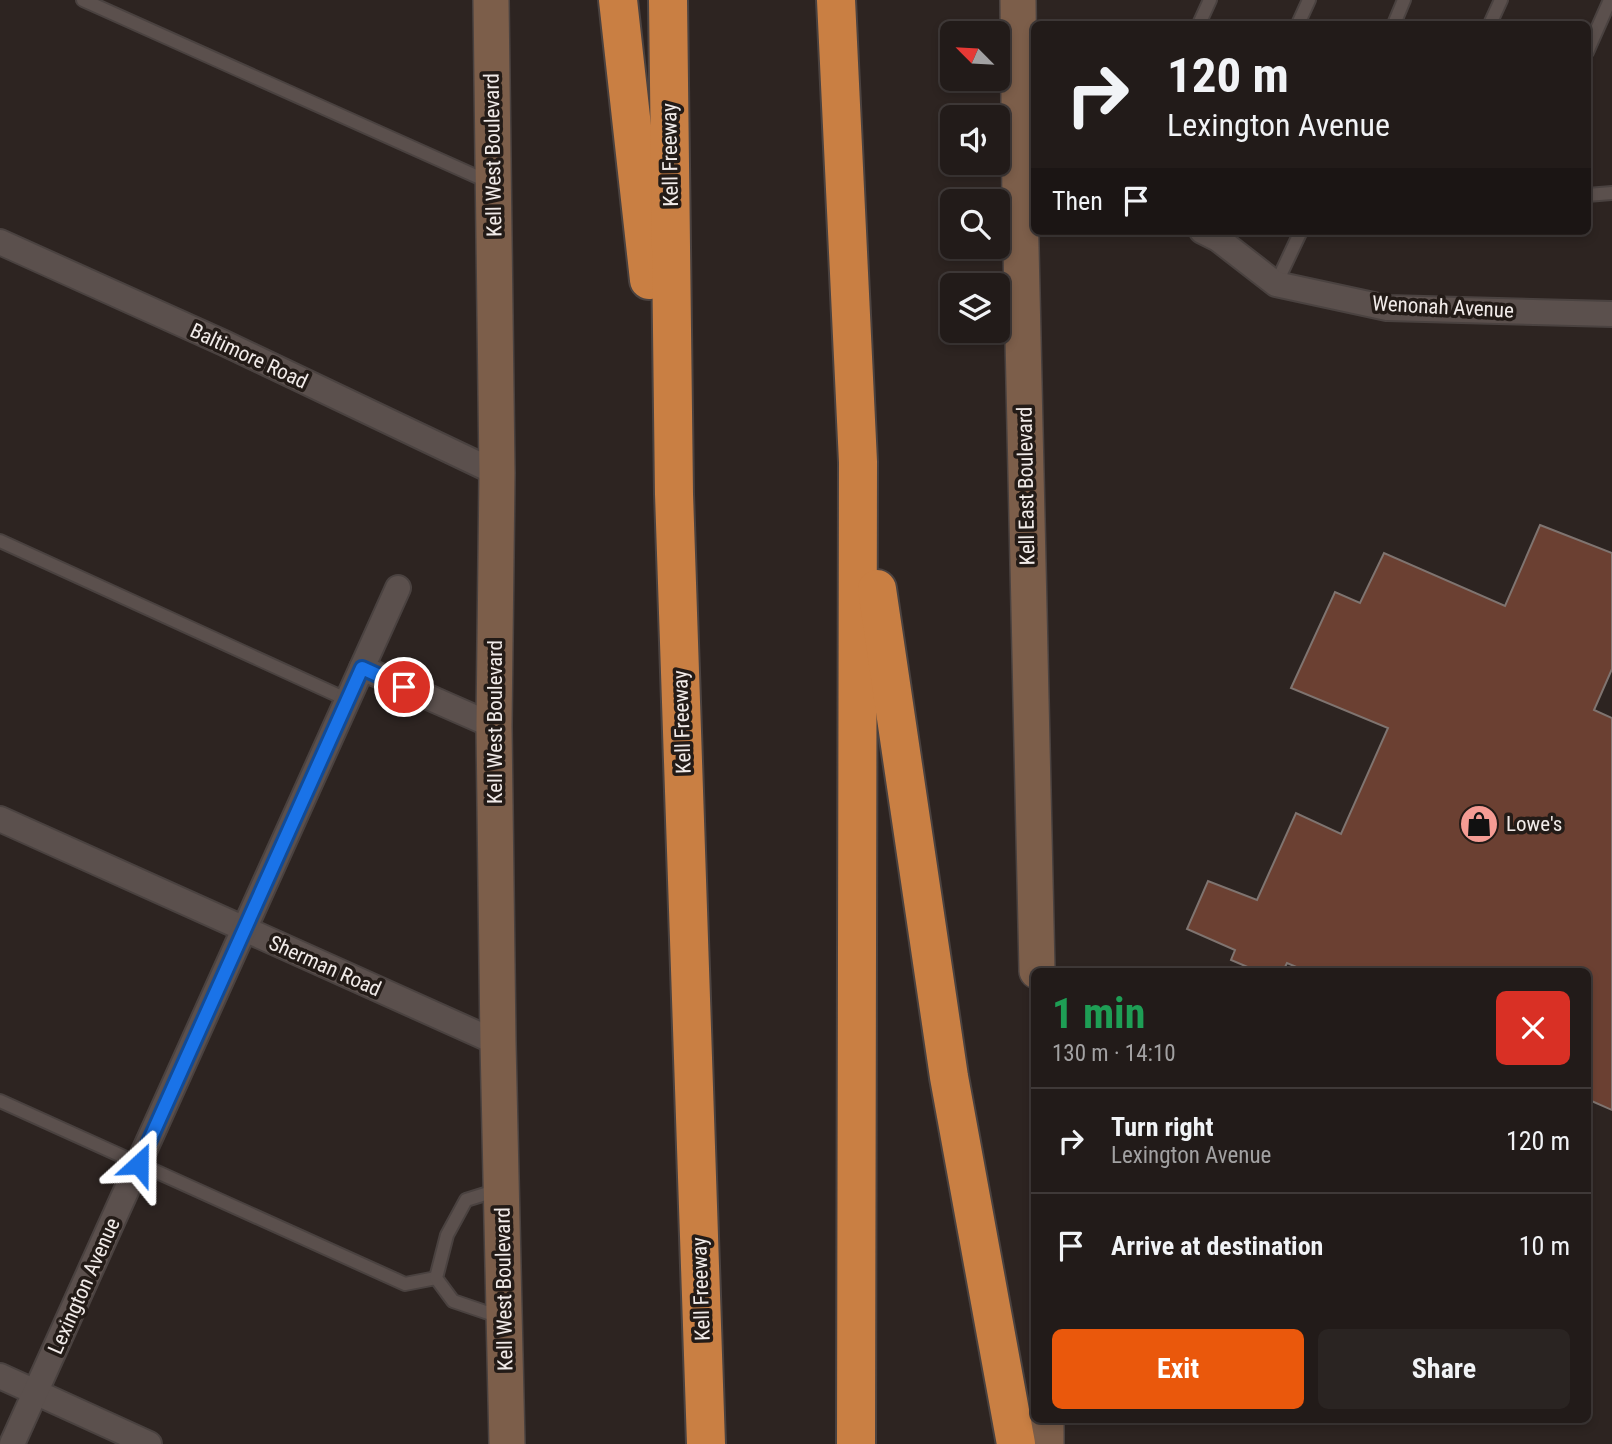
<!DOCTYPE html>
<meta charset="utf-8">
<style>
:root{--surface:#221b19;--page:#2a2422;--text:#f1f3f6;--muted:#a2a1a2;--line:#3f3938;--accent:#ea580c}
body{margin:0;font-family:"Roboto Condensed",sans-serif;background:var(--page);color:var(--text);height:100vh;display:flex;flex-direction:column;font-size:26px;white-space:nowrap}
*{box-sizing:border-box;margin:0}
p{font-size:23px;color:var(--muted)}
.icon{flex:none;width:38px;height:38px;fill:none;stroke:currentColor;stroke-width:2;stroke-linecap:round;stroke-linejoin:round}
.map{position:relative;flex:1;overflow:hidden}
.side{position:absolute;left:1031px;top:968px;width:560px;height:455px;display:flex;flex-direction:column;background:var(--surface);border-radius:10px;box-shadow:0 4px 10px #0003,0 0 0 2px var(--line)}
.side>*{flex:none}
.guide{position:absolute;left:1031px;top:21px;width:560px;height:214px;border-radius:10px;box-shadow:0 4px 10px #0003,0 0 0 2px var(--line);background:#221b19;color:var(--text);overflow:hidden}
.needle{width:46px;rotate:294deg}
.fabs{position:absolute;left:940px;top:21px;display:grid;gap:14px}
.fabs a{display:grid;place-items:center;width:70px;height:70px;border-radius:10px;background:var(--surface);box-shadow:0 4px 10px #0003,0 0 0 2px var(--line);font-size:35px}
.pin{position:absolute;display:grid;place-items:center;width:60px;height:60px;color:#fff;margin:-30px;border:4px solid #fff;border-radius:50%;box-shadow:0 2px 7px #0007}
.me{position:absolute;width:77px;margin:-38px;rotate:24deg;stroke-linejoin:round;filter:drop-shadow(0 0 5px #0008)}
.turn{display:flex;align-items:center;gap:24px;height:147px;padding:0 21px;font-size:32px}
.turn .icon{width:91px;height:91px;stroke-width:2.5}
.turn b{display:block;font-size:49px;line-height:60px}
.then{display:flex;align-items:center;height:66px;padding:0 21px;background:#0003;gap:14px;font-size:26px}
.round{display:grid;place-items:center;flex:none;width:74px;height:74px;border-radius:10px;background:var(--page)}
.summary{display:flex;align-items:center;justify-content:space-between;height:119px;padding:0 21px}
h1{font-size:42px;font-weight:700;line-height:52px;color:#1e9e55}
.button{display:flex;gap:14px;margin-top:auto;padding:14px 21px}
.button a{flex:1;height:80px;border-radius:10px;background:var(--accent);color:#fff;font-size:28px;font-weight:700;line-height:80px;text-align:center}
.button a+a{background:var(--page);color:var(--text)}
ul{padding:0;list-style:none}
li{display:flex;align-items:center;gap:21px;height:105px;padding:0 21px;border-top:2px solid var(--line)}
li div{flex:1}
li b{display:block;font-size:26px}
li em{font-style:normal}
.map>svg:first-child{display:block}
</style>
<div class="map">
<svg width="1612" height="1444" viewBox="0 0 1612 1444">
<rect width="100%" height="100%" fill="#2d2421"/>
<path fill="#6b4032" stroke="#7f7470" stroke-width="2" d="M1540,525L1612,553V669L1594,710L1612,718V1110L1587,1099V971H1306L1287,963L1283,971H1257L1231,960L1235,950L1187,929L1208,881L1257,900L1296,813L1341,834L1388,728L1291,688L1335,592L1360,603L1384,553L1505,606Z"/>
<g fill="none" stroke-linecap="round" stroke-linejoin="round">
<defs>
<g id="service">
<path d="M83,0L489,182"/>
<path d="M1199,24L1210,0"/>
<path d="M1298,24L1309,0"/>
<path d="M1394,24L1404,0"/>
<path d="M1490,24L1501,0"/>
<path d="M1587,52L1610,0"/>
<path d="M1587,195L1612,193"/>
<path d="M1276,284L1301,231"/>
<path d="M0,541L348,700"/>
<path d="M0,1101L405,1284L436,1278"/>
<path d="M498,1190L466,1200L447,1235L436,1278L453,1301L503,1318"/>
</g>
<g id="minor">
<path d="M1202,231L1218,239L1276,284L1387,308L1612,314"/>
<path d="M0,242L224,343L497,473"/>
<path d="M362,668L494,726"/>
<path d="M0,819L498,1043"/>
<path d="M0,1376L149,1444"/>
<path d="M12,1444L398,588"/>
</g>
<g id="secondary">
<path d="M491,0L497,473L494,726L498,1043L507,1444"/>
<path d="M1018,0L1020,202L1037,971"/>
<path d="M1046,1419V1444"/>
</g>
<g id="motorway">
<path d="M618,0L649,280"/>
<path d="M668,0L674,494L706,1444"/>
<path d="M836,0L858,462L856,1444"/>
<path d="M877,589L949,1077L1016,1444"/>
</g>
</defs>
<use href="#service" stroke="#4a4240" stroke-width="16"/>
<use href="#minor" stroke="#4a4240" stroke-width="28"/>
<use href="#secondary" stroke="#4a4240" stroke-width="38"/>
<use href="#motorway" stroke="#4a4240" stroke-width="42"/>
<use href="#service" stroke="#5b504d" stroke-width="12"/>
<use href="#minor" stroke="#5b504d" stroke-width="24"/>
<use href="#secondary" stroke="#7c5e4a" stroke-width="35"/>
<use href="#motorway" stroke="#c97f43" stroke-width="38"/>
</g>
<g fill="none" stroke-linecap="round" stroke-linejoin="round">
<defs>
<path id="route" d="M139,1164L362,668L404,687"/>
</defs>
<use href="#route" stroke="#114b97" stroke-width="18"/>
<use href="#route" stroke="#1a73e8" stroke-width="12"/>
</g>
<defs>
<symbol id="shop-disc" viewBox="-11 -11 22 22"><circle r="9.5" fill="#f59c94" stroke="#231b17"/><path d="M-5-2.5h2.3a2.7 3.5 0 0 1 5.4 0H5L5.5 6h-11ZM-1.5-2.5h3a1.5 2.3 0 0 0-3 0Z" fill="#111"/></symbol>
</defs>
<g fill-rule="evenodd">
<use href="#shop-disc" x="1457" y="802" width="44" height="44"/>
</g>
<g text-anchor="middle" stroke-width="7" stroke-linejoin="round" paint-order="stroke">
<g font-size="21" fill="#f1ebe9" stroke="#231b17">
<text transform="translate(493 155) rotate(-91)" y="7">Kell West Boulevard</text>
<text transform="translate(670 155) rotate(-91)" y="7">Kell Freeway</text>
<text transform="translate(1443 307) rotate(3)" y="7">Wenonah Avenue</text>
<text transform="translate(249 356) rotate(25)" y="7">Baltimore Road</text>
<text transform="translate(1026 486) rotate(-91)" y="7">Kell East Boulevard</text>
<text transform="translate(495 722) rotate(-90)" y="7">Kell West Boulevard</text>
<text transform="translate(682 722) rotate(-92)" y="7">Kell Freeway</text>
<text transform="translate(325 966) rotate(24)" y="7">Sherman Road</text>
<text transform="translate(84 1286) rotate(-66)" y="7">Lexington Avenue</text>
<text transform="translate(504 1289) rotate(-91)" y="7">Kell West Boulevard</text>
<text transform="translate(701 1289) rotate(-92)" y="7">Kell Freeway</text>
</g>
<g font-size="21" fill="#f1ebe9" stroke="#231b17" text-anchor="start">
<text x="1506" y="831">Lowe's</text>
</g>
</g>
</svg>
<div class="fabs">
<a><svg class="needle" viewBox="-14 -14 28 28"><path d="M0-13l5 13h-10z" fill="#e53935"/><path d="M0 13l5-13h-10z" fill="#a2a1a2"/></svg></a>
<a><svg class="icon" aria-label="sound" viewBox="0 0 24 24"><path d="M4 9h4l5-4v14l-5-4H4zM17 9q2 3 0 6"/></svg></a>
<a><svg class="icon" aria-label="search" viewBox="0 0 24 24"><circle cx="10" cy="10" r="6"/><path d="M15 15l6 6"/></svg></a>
<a><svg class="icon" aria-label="layers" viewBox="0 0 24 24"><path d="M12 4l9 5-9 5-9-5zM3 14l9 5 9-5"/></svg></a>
</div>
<div class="pin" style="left:404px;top:687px;background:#d93025"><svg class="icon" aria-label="arrive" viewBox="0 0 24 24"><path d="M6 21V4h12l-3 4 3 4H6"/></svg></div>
<svg class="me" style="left:139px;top:1164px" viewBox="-20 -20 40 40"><path d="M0-17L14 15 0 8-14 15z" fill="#1a73e8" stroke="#fff" stroke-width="4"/></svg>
<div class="guide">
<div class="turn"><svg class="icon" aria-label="right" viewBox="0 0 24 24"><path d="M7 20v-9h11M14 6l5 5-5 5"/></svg><div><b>120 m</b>Lexington Avenue</div></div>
<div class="then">Then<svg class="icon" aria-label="arrive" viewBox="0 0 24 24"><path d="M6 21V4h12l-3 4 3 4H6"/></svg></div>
</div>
<section class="side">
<div class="summary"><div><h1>1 min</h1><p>130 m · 14:10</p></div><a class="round" style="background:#d93025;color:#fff"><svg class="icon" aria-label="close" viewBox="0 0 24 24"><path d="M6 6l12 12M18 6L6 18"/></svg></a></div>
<ul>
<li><svg class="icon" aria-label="right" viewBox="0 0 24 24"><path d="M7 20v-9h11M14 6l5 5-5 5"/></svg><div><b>Turn right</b><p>Lexington Avenue</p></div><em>120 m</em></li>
<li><svg class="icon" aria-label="arrive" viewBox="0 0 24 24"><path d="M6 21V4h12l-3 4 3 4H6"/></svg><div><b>Arrive at destination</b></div><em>10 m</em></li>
</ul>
<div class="button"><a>Exit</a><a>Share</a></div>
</section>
</div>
